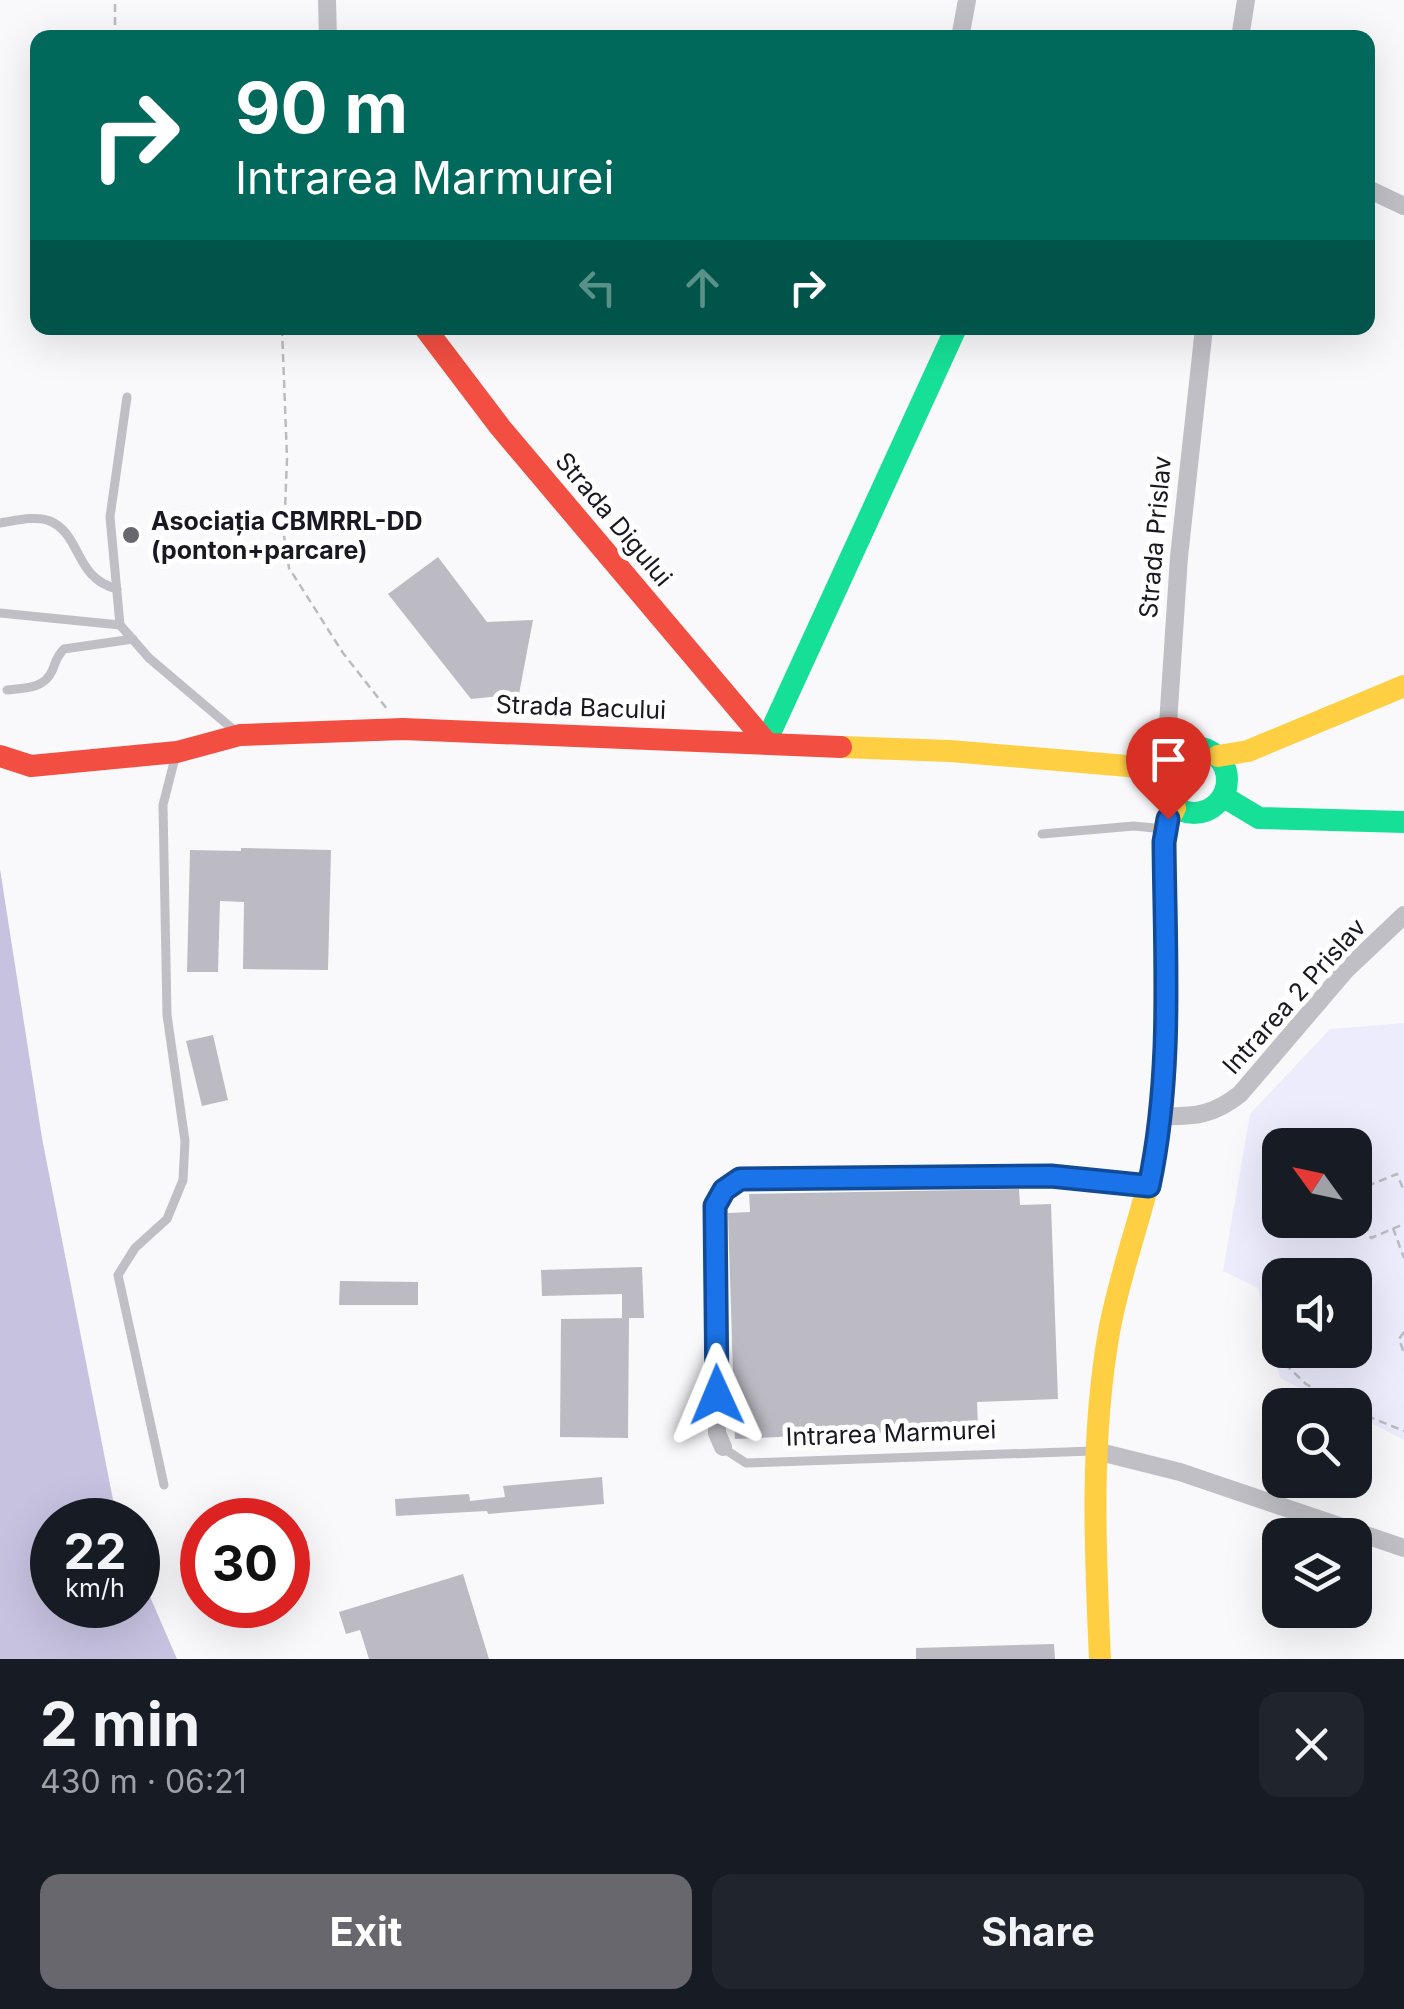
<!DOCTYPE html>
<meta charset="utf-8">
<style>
:root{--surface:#171b24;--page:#20242c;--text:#f1f3f6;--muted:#9ea1a6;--accent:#68676e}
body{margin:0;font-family:Inter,sans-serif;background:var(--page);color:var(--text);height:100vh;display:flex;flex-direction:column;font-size:38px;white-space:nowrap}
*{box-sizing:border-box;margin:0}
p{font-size:32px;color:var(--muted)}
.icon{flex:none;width:55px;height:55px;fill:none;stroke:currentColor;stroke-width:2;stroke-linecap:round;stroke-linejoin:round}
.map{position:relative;height:1659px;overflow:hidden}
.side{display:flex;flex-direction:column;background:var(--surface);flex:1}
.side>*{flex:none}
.banner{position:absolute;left:30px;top:30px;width:1345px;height:305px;border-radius:20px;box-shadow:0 10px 40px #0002;background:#00695c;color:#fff;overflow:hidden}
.needle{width:65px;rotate:303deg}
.fabs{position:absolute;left:1262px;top:1128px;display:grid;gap:20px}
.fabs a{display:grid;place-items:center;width:110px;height:110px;border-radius:20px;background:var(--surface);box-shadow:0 10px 40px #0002;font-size:50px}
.speed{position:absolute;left:30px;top:1498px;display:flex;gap:20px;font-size:50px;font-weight:700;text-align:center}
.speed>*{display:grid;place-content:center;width:130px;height:130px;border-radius:50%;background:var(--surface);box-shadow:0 10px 40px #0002;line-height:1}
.speed small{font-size:25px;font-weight:400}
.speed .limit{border:15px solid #d22;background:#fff;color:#111}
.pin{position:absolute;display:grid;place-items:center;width:85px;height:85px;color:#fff;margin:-102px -42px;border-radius:50% 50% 50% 0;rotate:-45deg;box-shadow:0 0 10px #0007}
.pin .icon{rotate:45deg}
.me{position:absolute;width:110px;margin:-55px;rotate:359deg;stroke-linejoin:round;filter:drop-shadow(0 0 8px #0008)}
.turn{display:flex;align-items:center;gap:35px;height:210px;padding:0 40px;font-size:45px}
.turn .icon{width:130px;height:130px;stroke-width:2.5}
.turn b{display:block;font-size:70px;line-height:85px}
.lanes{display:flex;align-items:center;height:95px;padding:0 40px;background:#0003;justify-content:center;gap:50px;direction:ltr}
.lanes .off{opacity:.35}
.round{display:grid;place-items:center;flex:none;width:105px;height:105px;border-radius:20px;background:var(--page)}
.headline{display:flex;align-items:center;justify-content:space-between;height:170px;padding:0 40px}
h1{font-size:60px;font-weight:700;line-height:75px}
.action{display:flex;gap:20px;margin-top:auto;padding:20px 40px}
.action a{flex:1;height:115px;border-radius:20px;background:var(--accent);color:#fff;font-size:40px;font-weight:700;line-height:115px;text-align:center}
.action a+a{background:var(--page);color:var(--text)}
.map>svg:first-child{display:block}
</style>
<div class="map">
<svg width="1404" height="1659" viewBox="0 0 1404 1659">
<rect width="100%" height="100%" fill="#f9f9fc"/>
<path fill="#edecfd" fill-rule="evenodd" d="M1404,1023V1440L1355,1415V1405H1334L1280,1378L1258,1288L1223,1271L1250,1114L1330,1029ZM1355,1145V1220H1280V1145ZM1355,1275V1350H1280V1275Z"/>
<path fill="#c7c2e0" d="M0,869L42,1138L117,1520H52V1605H138V1569L177,1659H0Z"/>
<g fill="#bcbbc4">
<path d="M438,557L487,622L533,620L519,694L471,699L388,594Z"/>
<path d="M241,848L331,850L328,970L243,969L244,902L220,901L218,972H187L190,850L241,851Z"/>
<path d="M213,1035L228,1100L202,1106L186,1041Z"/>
<path d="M1019,1189L1020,1205L1051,1204L1058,1399L977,1402L978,1428L735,1439L728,1213L750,1212L749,1194Z"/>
<path d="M642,1267L644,1318H622V1294L542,1296L541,1270Z"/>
<path d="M340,1281L418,1282V1305H339Z"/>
<path d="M629,1318L628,1438L560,1437L561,1319Z"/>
<path d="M602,1477L604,1504L488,1514L487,1511L396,1516L395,1499L469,1494L470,1501L505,1497L503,1486Z"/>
<path d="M463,1574L489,1659H369L360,1630L346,1634L339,1612Z"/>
<path d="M1054,1644L1055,1659H916V1648Z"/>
</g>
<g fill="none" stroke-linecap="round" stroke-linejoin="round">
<g stroke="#bcbcc0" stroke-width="2.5" stroke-dasharray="8 5" stroke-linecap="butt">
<path d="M115,38V0"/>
<path d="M282,328L287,458L284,536L289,568L343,653L387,709"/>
<path d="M1355,1191L1397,1174L1404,1191"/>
<path d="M1355,1200L1371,1238L1404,1224"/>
<path d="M1315,1221L1316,1220"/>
<path d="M1393,1228L1404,1258"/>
<path d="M1303,1275V1258"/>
<path d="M1404,1332L1399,1339L1404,1353"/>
<path d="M1287,1350V1366L1306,1384L1344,1405"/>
<path d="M1355,1411L1404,1431"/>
</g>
<g stroke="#c0bfc6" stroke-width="9">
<path d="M127,397L110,517L120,625L149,658L235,731"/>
<path d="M0,523C14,521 36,515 50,521C82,535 74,578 117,589"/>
<path d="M0,613L120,625"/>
<path d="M7,690C24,688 44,689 52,671C56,662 56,657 64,649L133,639"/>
<path d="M1042,834L1134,826L1164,829"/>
<path d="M723,1448L746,1463L1093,1451"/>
<path d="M164,1485L118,1275L135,1248L167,1219L183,1180L185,1141L167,1015L163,805L176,754"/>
</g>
<g stroke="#c0bfc6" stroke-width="18">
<path d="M327,0L328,38"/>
<path d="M960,38L967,0"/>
<path d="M1240,38L1246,0"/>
<path d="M1368,189L1404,206"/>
<path d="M1177,751L1168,724L1179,557L1204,328"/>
<path d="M1162,1116C1194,1117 1214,1115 1240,1094L1346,970L1404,915"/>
<path d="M723,1447L717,1433L715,1206L724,1190L739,1179L1051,1176L1149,1186"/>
<path d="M1096,1451L1180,1472L1404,1548"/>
</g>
<g stroke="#16e098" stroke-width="22">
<path d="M766,742L956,328"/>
<circle cx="1194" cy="780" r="33"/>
<path d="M1224,797L1259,818L1404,822"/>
</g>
<g stroke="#ffcf43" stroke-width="22">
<path d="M841,747L950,751L1163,769"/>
<path d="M1218,756L1248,751L1404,686"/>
<path d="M1100,1659C1095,1550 1090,1440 1109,1332C1122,1260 1152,1192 1161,1118C1172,1022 1164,925 1164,829L1175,808"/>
</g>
<g stroke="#f24e42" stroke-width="22">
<path d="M425,328L500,427L766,742"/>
<path d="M0,756L31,766L177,752L240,735L403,729L841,747"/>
</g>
</g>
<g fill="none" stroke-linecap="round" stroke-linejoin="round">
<defs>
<path id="route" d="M717,1395L715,1206L724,1190L740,1179L1051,1176L1149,1186C1173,1073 1165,957 1164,842L1168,819"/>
</defs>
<use href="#route" stroke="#114b97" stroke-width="25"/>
<use href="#route" stroke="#1a73e8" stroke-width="18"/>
</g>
<circle fill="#68676e" stroke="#fff" stroke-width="4" cx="131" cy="535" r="10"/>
<g text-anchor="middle" stroke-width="10" stroke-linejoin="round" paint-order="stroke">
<g font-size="25" fill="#1a1822" stroke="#fff">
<text transform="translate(614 519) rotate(50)" y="9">Strada Digului</text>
<text transform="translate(1155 537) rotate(-85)" y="9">Strada Prislav</text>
<text transform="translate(581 707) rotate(2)" y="9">Strada Bacului</text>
<text transform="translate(1294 996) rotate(-48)" y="9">Intrarea 2 Prislav</text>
<text transform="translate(891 1433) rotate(-2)" y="9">Intrarea Marmurei</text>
</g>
<g font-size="25" font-weight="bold" fill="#1a1822" stroke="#fff" text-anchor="start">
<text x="151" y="530">Asociația CBMRRL-DD<tspan x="151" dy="29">(ponton+parcare)</tspan></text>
</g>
</g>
</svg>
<div class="fabs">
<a><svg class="needle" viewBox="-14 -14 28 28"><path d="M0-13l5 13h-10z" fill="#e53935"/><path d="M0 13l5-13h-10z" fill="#9ea1a6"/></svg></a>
<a><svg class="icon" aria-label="sound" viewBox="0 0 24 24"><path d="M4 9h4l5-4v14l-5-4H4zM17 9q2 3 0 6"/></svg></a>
<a><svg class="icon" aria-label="search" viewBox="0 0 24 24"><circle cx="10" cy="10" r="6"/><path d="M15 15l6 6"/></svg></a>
<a><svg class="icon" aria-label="layers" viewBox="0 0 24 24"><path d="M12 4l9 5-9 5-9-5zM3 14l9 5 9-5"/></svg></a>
</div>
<div class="speed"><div>22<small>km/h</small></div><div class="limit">30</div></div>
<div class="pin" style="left:1168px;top:819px;background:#d93025"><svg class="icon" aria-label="arrive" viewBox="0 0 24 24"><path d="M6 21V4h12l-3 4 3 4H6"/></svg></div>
<svg class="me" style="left:717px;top:1395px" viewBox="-20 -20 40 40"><path d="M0-17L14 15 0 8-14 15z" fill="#1a73e8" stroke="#fff" stroke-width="4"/></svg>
<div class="banner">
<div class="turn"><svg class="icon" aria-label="right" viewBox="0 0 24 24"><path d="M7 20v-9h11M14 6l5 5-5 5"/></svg><div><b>90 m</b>Intrarea Marmurei</div></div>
<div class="lanes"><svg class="icon off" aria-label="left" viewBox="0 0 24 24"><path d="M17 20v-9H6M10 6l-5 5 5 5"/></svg><svg class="icon off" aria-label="ahead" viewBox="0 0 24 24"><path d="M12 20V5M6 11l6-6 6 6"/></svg><svg class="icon" aria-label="right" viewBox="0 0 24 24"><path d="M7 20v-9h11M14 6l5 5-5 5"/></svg></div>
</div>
</div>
<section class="side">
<div class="headline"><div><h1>2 min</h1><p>430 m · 06:21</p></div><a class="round"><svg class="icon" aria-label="close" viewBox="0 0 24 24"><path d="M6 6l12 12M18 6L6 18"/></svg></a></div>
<div class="action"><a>Exit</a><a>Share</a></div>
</section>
